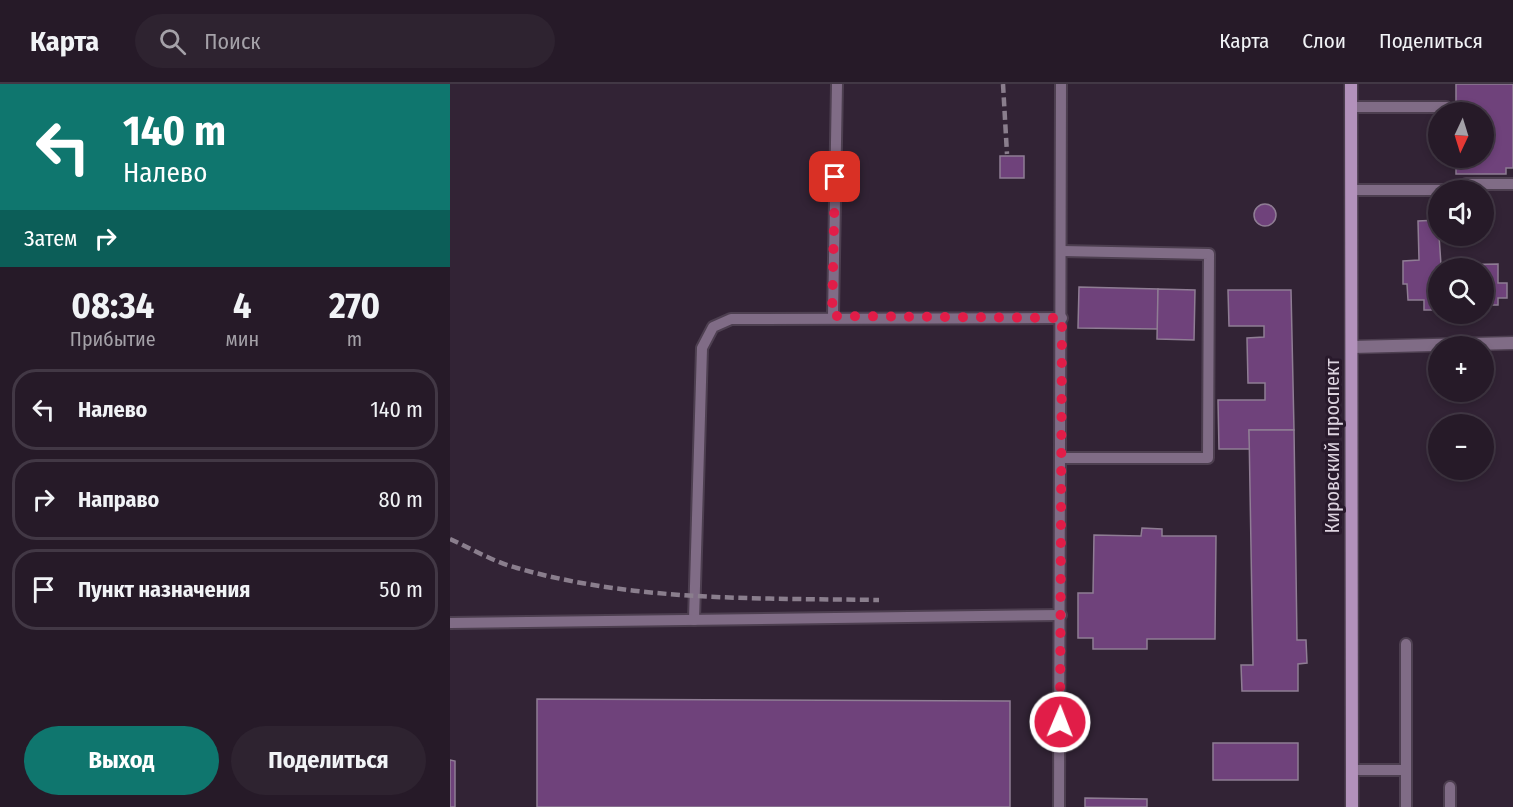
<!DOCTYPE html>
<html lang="ru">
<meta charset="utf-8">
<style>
:root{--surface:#261a28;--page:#2e2330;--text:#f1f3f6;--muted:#a4a1a8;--line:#423845;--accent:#0f766e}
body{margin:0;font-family:"Fira Sans Condensed",sans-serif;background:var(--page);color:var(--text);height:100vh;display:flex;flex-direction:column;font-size:22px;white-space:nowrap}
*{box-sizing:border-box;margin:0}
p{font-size:20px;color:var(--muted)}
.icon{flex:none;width:33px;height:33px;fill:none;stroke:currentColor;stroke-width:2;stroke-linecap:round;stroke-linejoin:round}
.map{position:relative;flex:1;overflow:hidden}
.sheet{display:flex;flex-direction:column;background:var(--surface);width:450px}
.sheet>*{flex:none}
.guide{background:#0f766e;color:#fff;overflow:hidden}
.needle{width:39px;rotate:184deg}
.fabs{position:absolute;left:978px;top:18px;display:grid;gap:12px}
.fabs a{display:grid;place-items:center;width:66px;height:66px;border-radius:50%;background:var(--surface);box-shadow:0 3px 9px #0003,0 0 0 2px var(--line);font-size:30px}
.pin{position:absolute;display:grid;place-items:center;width:51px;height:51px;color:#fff;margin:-26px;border-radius:12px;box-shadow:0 3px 9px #0006}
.me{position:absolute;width:66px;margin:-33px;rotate:1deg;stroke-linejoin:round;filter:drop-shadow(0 0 4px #0008)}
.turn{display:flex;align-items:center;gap:21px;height:126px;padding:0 24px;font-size:27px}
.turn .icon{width:78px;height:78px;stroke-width:2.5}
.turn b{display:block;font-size:42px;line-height:51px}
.then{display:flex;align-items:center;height:57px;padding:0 24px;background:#0003;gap:12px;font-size:22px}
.eta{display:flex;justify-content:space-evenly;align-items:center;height:102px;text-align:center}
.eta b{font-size:36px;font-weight:700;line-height:42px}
.cta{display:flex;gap:12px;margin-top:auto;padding:12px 24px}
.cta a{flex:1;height:69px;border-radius:36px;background:var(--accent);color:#fff;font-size:24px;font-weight:700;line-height:69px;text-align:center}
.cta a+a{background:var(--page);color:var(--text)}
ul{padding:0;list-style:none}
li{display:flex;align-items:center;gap:18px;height:81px;margin:0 12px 9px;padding:0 12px;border:3px solid var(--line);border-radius:24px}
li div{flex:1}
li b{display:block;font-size:22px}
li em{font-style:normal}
header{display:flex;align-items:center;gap:36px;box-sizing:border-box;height:84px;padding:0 30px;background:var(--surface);border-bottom:2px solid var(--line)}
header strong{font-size:28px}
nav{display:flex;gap:33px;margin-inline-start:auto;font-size:21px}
.search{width:420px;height:54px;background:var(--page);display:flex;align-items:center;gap:15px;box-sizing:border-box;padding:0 21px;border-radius:33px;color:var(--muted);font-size:22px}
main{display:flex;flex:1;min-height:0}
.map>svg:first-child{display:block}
</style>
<header>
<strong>Карта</strong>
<div class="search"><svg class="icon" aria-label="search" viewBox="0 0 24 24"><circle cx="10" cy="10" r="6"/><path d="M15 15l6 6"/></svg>Поиск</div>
<nav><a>Карта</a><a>Слои</a><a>Поделиться</a></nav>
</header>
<main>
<section class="sheet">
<div class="guide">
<div class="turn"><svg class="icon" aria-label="left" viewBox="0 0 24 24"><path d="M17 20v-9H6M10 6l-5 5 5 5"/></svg><div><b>140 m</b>Налево</div></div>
<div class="then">Затем<svg class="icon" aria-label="right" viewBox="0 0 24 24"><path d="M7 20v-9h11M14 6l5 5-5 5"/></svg></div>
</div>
<div class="eta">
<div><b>08:34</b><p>Прибытие</p></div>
<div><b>4</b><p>мин</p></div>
<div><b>270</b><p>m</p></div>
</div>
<ul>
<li><svg class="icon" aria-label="left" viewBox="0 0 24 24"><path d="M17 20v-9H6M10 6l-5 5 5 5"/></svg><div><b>Налево</b></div><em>140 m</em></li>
<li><svg class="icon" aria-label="right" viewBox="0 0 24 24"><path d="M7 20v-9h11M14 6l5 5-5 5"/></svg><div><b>Направо</b></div><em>80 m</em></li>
<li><svg class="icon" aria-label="arrive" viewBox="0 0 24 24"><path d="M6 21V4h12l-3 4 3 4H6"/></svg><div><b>Пункт назначения</b></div><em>50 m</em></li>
</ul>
<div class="cta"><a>Выход</a><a>Поделиться</a></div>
</section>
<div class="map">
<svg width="1063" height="723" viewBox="0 0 1063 723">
<rect width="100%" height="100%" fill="#322335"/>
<g fill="#6f427b" stroke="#8f7d94" stroke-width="1.5">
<path d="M1006,0H1063V84H1056V90H1006V74H1034V28H1006Z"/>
<rect x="550" y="72" width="24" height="22"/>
<circle cx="815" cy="131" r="11"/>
<path d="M988,136L991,181L1048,180V199H1057V214H1048V221H1034V184H988V226H974V216H958L957,200H953V177L969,176L968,137Z"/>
<path d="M629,203L708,205V245L628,244Z"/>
<path d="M708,205L745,206L744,256L707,255Z"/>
<path d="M778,206H841L844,346H799L800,365H769L768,316H815V299H798L797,254L814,253V242H779Z"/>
<path d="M799,346H844L847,556H856L857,579L848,580V607H792L791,581H803Z"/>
<path d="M692,444L712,445V452H766L765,555H697V565H643V554H628V509H643L644,451L691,452Z"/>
<path d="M87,615L560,617V723H87Z"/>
<rect x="763" y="659" width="85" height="37"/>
<path d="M0,676L5,677V723H0Z"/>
<path d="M635,714L697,715V723H635Z"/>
</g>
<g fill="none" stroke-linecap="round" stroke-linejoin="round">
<defs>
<g id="lane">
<path d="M901,23H996"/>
<path d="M901,106H999L1016,100H1063"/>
<path d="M383,232L387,0"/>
<path d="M611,374H758L759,170L612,167"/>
<path d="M244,536L252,264L263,243L281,235L612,234"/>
<path d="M0,539L611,531"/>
<path d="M902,686H956"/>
<path d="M609,723L611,0"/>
<path d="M956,723V560"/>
<path d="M1000,723V703"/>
</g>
<path id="street" d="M902,263L1063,259"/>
<path id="secondary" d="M901,0L902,723"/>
</defs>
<use href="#lane" stroke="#4d3f50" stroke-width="14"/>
<use href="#street" stroke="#4d3f50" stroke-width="15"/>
<use href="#secondary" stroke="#4d3f50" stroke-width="15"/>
<use href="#lane" stroke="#806c86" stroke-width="10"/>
<use href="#street" stroke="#806c86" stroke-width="12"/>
<use href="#secondary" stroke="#b291bb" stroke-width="12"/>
<g stroke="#8a7e8d" stroke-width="4.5" stroke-dasharray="9 4.5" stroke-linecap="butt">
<path d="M553,0L557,70"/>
<path d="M0,455C22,465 44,478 67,484C185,518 308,514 429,516"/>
</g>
</g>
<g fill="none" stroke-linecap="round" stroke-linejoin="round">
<path stroke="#e11d48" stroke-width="10" stroke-dasharray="0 18" d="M385,93L382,232L612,234L610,638"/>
</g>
<g text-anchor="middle" stroke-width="6" stroke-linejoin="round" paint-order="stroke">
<g font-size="20" fill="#ddd3df" stroke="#28192b">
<text transform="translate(882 362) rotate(-90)" y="7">Кировский проспект</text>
</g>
</g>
</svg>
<div class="fabs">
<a><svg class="needle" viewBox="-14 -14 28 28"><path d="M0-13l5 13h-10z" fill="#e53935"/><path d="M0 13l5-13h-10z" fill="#a4a1a8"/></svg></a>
<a><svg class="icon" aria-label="sound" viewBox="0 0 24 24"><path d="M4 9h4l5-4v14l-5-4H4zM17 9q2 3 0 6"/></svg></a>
<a><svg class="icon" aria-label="search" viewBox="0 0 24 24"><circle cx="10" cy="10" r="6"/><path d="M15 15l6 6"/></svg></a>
<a>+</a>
<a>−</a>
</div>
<div class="pin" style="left:385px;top:93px;background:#d93025"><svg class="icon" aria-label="arrive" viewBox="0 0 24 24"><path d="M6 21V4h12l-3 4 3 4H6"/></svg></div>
<svg class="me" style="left:610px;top:638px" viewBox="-20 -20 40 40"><circle r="17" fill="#e11d48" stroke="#fff" stroke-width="3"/><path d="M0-11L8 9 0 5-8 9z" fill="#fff"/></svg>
</div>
</main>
